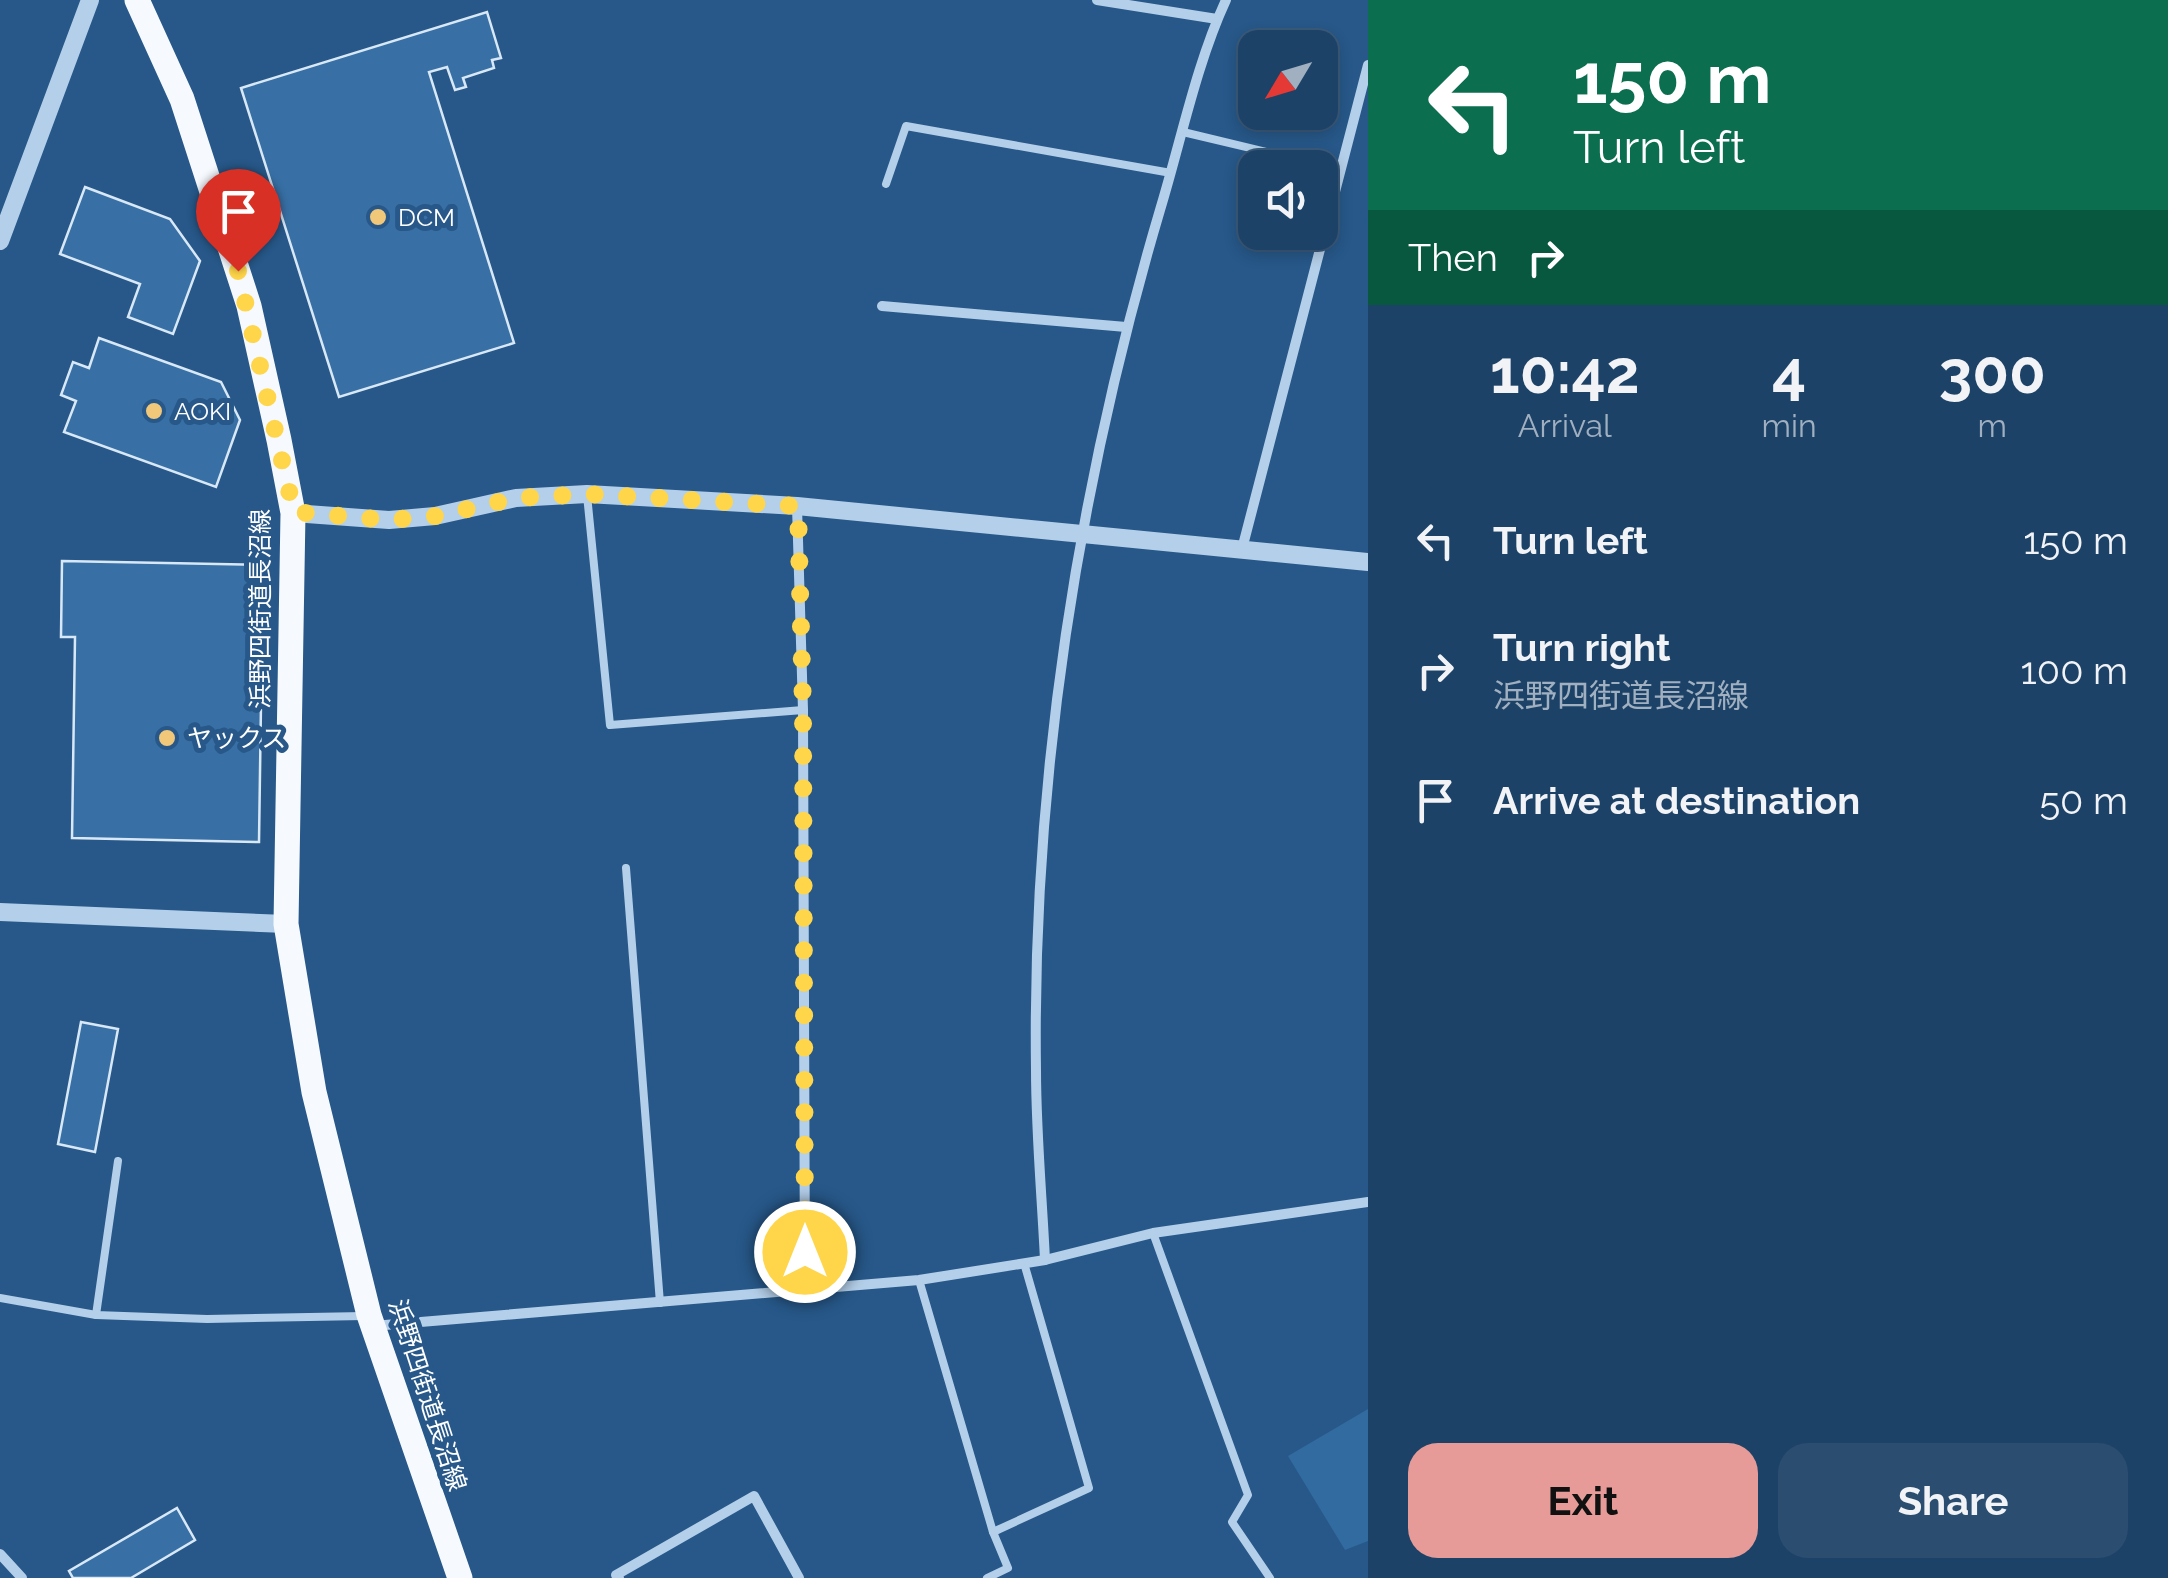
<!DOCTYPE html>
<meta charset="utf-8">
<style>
:root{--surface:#1d4267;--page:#2a4d70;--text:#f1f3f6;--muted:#a0b0c0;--line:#3b5b7b;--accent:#e69b98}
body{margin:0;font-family:Raleway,"Noto Sans JP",sans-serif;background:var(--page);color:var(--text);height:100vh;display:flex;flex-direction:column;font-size:38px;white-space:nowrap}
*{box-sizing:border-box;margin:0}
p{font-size:32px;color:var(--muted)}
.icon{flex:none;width:55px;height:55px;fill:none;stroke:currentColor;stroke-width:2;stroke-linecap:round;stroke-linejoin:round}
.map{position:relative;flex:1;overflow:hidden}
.sheet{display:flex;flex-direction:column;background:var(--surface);width:800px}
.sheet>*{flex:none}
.guide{background:#0b6e4f;color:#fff;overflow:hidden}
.needle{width:65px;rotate:232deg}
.fabs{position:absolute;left:1238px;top:30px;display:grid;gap:20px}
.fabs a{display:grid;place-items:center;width:100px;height:100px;border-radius:20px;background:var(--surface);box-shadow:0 5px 15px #0003,0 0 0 2px var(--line);font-size:50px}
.pin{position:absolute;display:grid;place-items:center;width:85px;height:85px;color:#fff;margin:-102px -42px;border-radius:50% 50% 50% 0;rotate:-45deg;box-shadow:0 0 10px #0007}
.pin .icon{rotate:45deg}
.me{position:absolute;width:110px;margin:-55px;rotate:0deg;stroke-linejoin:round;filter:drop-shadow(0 0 8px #0008)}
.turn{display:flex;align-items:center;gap:35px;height:210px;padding:0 40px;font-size:45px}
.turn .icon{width:130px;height:130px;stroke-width:2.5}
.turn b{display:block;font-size:70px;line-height:85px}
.then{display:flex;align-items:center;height:95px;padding:0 40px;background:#0003;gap:20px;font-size:38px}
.eta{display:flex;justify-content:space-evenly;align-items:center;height:170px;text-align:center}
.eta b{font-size:60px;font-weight:700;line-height:70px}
.button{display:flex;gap:20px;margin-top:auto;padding:20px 40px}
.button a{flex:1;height:115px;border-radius:30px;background:var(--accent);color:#111;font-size:40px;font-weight:700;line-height:115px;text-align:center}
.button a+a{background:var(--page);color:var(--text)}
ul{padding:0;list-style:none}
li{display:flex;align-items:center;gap:30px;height:130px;padding:0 40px}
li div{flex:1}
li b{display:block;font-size:38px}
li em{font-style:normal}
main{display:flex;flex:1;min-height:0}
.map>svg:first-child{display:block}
</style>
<main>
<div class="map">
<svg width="1368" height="1578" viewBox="0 0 1368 1578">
<rect width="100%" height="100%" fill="#275889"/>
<path fill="#326ba0" d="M1368,1409V1541L1345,1550L1288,1456Z"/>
<g fill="#3870a5" stroke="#d8e8f7" stroke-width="2.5">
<path d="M487,12L501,58L492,60L494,68L463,78L466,87L455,90L447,67L429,72L514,343L339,397L241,88Z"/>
<path d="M85,187L170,219L200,261L173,334L128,317L140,284L60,254Z"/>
<path d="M99,338L221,382L240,420L216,487L64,432L76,401L61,395L73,362L89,368Z"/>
<path d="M62,561L263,565L259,842L72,838L75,637H61Z"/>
<path d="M81,1022L118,1029L95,1152L58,1144Z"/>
<path d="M177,1508L195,1540L131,1578H73L69,1571Z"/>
</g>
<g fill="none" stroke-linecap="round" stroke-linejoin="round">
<g stroke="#b4cfe9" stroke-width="8">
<path d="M1183,132L1338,169"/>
<path d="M886,184L906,126L1171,173"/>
<path d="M587,495L610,725L803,710"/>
<path d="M626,868L660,1303"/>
<path d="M1153,1233L1248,1495L1232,1522L1270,1578"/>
<path d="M919,1280L993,1532L1008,1568L987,1578"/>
<path d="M0,1298L96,1315L207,1319L364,1316"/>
<path d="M96,1315L118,1161"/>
<path d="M993,1532L1089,1488L1024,1263"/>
</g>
<g stroke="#b4cfe9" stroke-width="10">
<path d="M1097,0L1217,19"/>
<path d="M882,306L1126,327"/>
<path d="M797,506L803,710L805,1291"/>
<path d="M1242,549L1368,65"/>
<path d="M1045,1260C1042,1197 1036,1133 1036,1070C1032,780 1078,487 1160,210C1181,141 1196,65 1226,0"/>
<path d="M373,1326L919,1280L1045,1260L1153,1233L1368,1202"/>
<path d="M0,1554L22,1578"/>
<path d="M619,1578L616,1575L754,1496L799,1578"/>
</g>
<g stroke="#b4cfe9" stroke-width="18">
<path d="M0,241L90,0"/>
<path d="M293,513L389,520L435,516L516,498L587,494L797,506L1368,562"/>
<path d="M0,912L286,924"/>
</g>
<path stroke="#f6fafe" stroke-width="25" d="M137,0L182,99L249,306L279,440L293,513L286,924L314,1092L369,1315L460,1578"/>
</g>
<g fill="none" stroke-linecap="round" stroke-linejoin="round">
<path stroke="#ffd54a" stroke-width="18" stroke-dasharray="0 32.4" d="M238,271L294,512L389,520L436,516L516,498L587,494L798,506L803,710L805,1252"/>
</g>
<g fill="#f1c779" stroke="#275889" stroke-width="4">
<circle cx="378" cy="217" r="10"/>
<circle cx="154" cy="411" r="10"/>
<circle cx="167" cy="738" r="10"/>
</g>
<g text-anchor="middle" stroke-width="10" stroke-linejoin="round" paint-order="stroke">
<g font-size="25" fill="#fff" stroke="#275889" text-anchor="start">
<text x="398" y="226">DCM</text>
<text x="174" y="420">AOKI</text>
<text x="187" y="747">ヤックス</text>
</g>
<g font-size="25" fill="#fff" stroke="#275889">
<text transform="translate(260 609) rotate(-90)" y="9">浜野四街道長沼線</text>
<text transform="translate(428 1395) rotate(72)" y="9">浜野四街道長沼線</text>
</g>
</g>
</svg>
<div class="fabs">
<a><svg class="needle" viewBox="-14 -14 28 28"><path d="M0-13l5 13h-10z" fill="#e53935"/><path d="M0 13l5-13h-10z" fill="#a0b0c0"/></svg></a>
<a><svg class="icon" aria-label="sound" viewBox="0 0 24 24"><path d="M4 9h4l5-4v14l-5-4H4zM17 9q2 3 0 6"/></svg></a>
</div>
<div class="pin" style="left:238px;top:271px;background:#d93025"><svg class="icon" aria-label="arrive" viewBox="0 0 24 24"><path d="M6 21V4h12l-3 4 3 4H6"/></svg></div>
<svg class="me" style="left:805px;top:1252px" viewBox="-20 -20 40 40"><circle r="17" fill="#ffd54a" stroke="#fff" stroke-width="3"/><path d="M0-11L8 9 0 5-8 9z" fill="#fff"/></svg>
</div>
<section class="sheet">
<div class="guide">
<div class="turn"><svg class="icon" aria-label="left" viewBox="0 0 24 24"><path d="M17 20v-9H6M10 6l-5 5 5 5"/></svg><div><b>150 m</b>Turn left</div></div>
<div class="then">Then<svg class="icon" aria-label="right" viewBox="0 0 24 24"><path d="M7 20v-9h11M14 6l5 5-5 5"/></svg></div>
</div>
<div class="eta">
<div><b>10:42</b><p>Arrival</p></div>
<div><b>4</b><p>min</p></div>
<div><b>300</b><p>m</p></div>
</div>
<ul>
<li><svg class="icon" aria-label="left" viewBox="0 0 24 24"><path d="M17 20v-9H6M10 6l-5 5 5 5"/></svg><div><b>Turn left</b></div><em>150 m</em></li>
<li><svg class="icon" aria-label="right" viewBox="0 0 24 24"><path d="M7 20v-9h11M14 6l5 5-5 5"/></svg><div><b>Turn right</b><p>浜野四街道長沼線</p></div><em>100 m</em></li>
<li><svg class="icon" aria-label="arrive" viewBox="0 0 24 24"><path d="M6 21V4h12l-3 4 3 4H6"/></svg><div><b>Arrive at destination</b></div><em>50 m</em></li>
</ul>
<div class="button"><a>Exit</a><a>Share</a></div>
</section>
</main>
